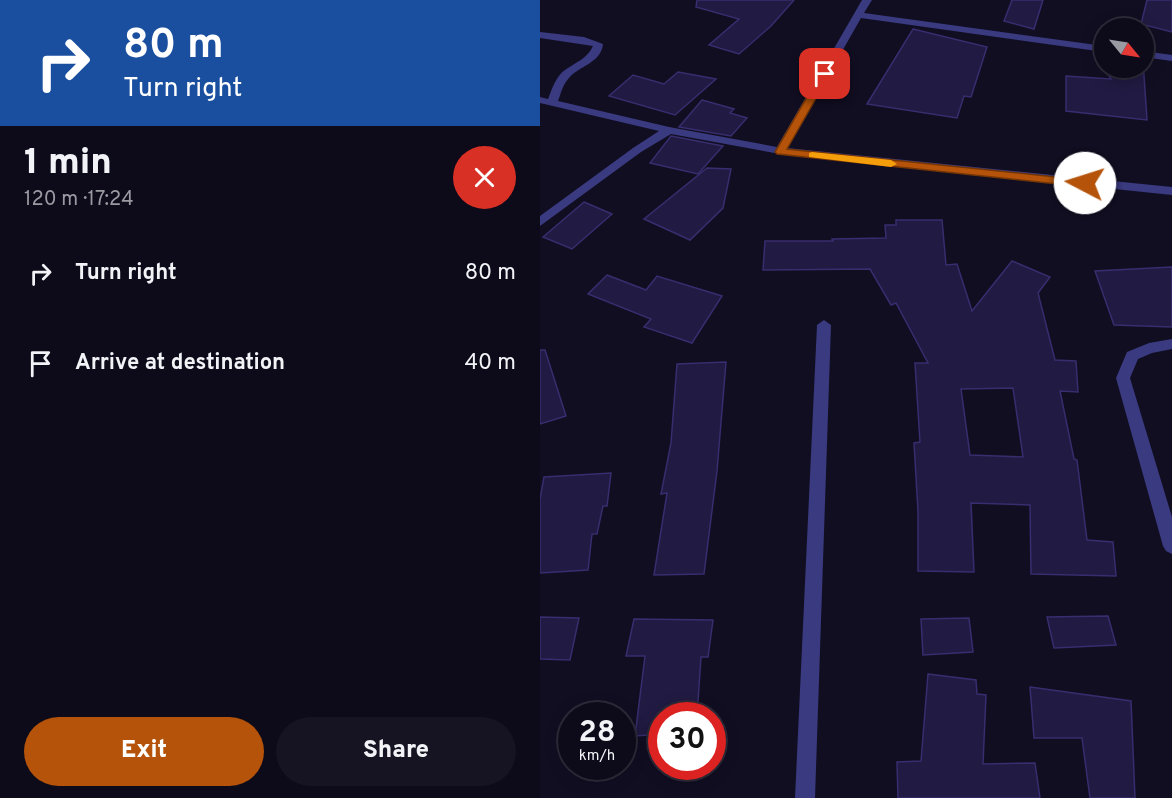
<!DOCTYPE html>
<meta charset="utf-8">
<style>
:root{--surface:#0d0a1a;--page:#161323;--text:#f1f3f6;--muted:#9a9aa2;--line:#2d2b39;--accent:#b45309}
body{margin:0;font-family:Overpass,sans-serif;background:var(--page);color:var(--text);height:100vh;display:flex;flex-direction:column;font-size:22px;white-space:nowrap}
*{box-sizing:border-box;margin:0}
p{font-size:20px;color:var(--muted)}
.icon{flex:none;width:33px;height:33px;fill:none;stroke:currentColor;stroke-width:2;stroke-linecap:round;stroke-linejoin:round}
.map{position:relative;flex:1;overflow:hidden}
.drawer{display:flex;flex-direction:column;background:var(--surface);width:540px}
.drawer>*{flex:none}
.top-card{background:#1a4fa0;color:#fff;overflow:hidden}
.needle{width:39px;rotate:120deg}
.controls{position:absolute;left:554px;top:18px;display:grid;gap:12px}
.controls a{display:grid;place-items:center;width:60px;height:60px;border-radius:50%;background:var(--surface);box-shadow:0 3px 15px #0003,0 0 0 2px var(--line);font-size:30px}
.speed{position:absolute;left:18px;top:702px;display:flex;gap:12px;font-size:30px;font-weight:700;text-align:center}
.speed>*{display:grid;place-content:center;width:78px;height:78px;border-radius:50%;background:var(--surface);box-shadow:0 3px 15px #0003,0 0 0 2px var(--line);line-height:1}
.speed small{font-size:15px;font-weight:400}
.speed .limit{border:9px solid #d22;background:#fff;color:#111}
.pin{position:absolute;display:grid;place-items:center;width:51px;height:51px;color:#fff;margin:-26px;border-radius:12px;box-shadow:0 3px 9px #0006}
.me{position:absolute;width:66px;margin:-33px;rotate:275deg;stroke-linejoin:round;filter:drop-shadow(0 0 4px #0008)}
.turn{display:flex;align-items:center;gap:21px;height:126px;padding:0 24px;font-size:27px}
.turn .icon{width:78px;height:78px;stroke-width:2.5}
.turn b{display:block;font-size:42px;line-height:51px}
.round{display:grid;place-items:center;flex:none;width:63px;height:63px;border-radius:32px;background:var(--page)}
.head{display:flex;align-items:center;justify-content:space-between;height:102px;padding:0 24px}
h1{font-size:36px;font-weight:800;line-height:45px}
.button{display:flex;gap:12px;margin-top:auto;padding:12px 24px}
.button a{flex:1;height:69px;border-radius:36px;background:var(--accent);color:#fff;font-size:24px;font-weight:800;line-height:69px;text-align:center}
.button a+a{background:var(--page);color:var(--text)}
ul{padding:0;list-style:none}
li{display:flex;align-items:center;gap:18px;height:90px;padding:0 24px}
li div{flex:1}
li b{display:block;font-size:22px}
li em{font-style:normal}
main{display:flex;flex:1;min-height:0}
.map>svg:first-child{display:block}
</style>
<main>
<section class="drawer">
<div class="top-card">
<div class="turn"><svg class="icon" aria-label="right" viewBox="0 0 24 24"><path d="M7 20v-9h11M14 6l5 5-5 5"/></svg><div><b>80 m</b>Turn right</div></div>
</div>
<div class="head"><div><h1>1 min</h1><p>120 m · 17:24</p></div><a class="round" style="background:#d93025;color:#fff"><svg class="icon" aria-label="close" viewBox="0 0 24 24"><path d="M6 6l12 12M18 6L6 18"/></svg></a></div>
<ul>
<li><svg class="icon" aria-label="right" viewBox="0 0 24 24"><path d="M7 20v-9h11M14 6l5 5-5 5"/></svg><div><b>Turn right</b></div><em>80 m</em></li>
<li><svg class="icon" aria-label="arrive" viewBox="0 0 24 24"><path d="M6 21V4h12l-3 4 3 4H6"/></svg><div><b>Arrive at destination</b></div><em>40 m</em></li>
</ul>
<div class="button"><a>Exit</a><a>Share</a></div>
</section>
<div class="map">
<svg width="632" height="798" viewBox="0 0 632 798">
<rect width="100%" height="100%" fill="#110e22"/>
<g fill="#211a42" stroke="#382d6e" stroke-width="1.5" fill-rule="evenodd">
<path d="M157,0H254L231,26L199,54L169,45L199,19L156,7Z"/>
<path d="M472,0H503L494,29L464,21Z"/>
<path d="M607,0H632V32L601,24Z"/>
<path d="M373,29L447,47L431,97L424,96L417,118L327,104Z"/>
<path d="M603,61L607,120L526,111V76L571,79L562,64H564V68H603Z"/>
<path d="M138,72L176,79L135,115L69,96L93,75L124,84Z"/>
<path d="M162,100L194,109L190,113L207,118L191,136L139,127Z"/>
<path d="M131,136L183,146L158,174L110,163Z"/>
<path d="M167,168L191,169L183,208L150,240L104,219Z"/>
<path d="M44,202L72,214L32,249L3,237Z"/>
<path d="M356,220H402L406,265L417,264L432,311L472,261L510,277L498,293L515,360L536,361L538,392L520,391L534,459L537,460L547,540L573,542L576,576L491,574L490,505L431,503L434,572L378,571V511L374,443L380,442L375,363H388L356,303L351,305L330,269L223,270L225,241H293L292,239L346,238L345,225H356ZM473,388L483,457L430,455L421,389Z"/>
<path d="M632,267V327L574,325L555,271Z"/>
<path d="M67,275L106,290L117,276L182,296L152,343L104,327L111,319L48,294Z"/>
<path d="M0,350H5L26,416L0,424Z"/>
<path d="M186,362L177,471L164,574L114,575L127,493L121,494L131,443L137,364Z"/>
<path d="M71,473L67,506H63L57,534H52L48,570L0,573V499L4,477Z"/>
<path d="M568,616L576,645L514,648L507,617Z"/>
<path d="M0,617L39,618L30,660L0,659Z"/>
<path d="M429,618L433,652L383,655L381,619Z"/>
<path d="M94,619L173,620L168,657H161L157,716H122V734L95,736L105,656H86Z"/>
<path d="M388,674L436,680L437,694L446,695L443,764L495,763L500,798H358L357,762L381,761Z"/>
<path d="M490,687L591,701L595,798H550L542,738H494Z"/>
</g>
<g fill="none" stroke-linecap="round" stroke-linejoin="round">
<g fill="#3a3a80" fill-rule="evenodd">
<path d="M322,0H332L324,13L564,46V52L321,18L247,148L632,187V195L240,154L131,134L101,152L0,226V216L93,148L119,131L0,103V97L8,99C12,89 16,76 25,70C36,62 47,59 53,46L0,38V32L44,37L63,44C61,63 39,66 29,78C23,84 21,93 18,101L129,127L237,147Z"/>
<path d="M603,51L632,55V61L603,57Z"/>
<path d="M284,320L291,325L275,798H255L277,325Z"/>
<path d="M632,339V349L612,353L598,359L590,378L632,517V554L626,551L623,546L576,378L587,352L609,343Z"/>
</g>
</g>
<path fill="#b45309" stroke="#753606" stroke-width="1.5" d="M282,71L290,74L247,149L545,180L551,183L545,187L237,154L235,152Z"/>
<path fill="#f59e0b" d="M272,152L351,160L357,164L351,167L269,157V153Z"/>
</svg>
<div class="controls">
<a><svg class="needle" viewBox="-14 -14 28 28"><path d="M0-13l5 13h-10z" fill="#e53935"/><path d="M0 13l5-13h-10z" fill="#9a9aa2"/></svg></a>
</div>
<div class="speed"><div>28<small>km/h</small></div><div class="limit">30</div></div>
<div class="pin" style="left:285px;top:74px;background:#d93025"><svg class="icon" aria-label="arrive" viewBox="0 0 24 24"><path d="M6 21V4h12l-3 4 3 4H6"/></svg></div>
<svg class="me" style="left:545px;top:183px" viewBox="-20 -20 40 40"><circle r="19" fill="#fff"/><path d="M0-13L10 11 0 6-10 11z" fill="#b45309"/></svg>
</div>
</main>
